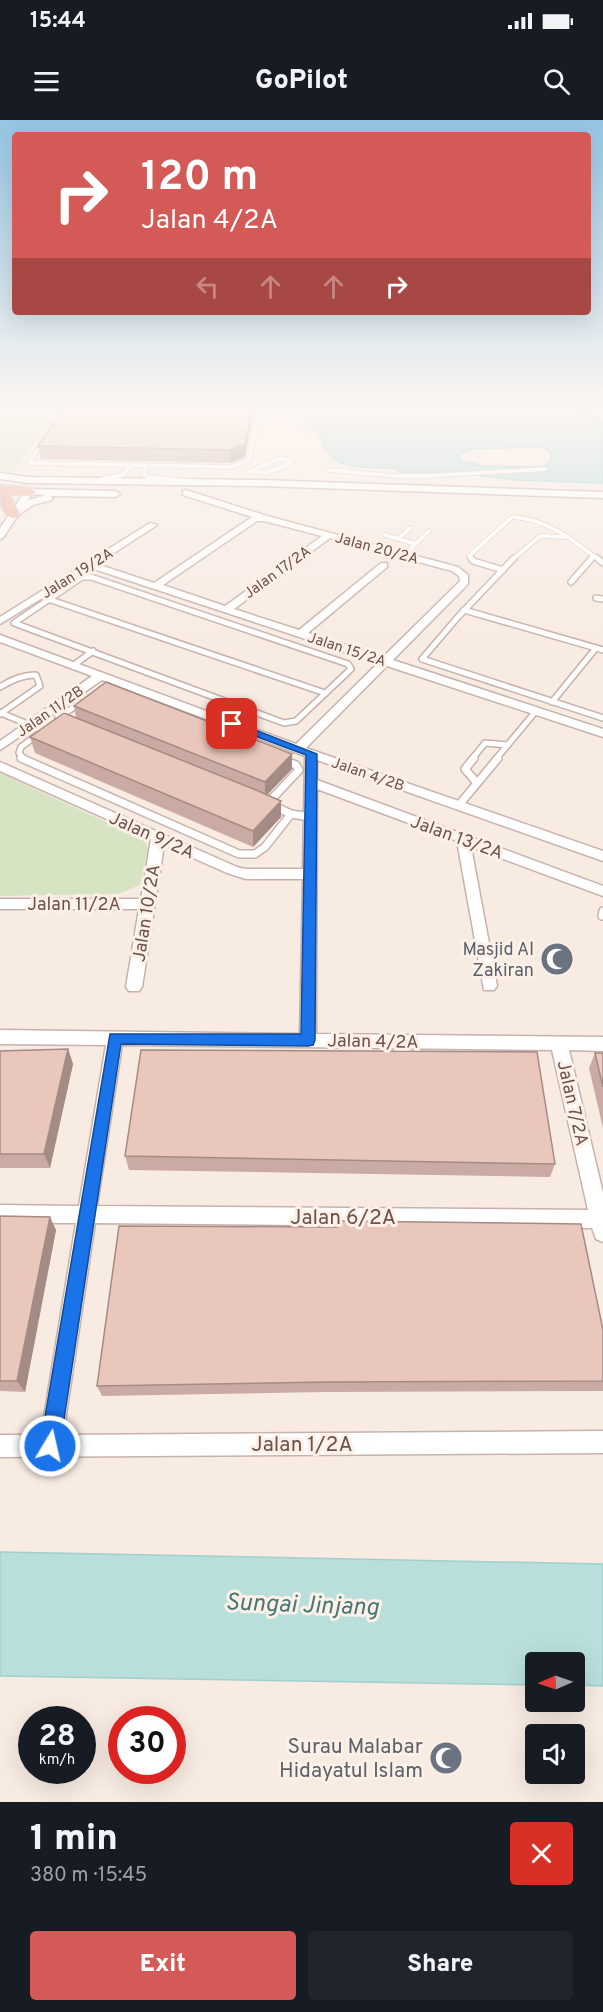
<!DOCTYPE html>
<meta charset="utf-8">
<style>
:root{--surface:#171b24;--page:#20242c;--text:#f1f3f6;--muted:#9ea1a6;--accent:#d35a56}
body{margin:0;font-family:Overpass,sans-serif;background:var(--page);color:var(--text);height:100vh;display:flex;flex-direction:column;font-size:22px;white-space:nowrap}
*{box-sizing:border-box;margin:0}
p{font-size:20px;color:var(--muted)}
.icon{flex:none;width:33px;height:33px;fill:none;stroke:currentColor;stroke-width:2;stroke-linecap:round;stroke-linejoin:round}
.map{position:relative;height:1682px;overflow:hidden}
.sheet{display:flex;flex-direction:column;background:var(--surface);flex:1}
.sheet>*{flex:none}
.guide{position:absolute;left:12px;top:12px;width:579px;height:183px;border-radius:6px;box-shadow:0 6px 24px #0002;background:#d35a56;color:#fff;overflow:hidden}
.needle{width:39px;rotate:268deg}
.buttons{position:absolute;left:525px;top:1532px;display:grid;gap:12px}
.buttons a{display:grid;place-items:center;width:60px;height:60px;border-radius:6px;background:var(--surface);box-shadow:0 6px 24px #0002;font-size:30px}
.speed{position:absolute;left:18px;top:1586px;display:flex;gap:12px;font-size:30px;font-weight:700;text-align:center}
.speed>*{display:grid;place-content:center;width:78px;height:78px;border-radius:50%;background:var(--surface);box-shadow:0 6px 24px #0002;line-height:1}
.speed small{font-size:15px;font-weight:400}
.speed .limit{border:9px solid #d22;background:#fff;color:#111}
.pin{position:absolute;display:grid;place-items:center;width:51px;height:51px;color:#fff;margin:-26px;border-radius:12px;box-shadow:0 3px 9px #0006}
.me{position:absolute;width:66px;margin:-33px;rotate:9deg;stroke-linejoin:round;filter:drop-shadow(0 0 4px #0008)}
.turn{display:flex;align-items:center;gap:21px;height:126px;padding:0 30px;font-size:27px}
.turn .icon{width:78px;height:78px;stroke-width:2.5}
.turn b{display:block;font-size:42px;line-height:51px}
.lanes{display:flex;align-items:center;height:57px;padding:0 30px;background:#0003;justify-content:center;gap:30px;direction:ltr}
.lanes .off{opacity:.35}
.round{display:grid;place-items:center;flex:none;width:63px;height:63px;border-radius:6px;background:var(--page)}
.headline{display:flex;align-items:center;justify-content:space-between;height:102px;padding:0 30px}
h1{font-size:36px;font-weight:800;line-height:45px}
.cta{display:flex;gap:12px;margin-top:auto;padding:12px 30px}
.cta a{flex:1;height:69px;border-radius:6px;background:var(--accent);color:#fff;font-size:24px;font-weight:800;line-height:69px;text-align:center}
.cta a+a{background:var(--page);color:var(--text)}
.status{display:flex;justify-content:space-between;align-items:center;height:42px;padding:0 30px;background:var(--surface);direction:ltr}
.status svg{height:16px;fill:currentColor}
header{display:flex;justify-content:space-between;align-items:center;height:78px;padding:0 30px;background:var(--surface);font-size:27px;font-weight:800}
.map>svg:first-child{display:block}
</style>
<div class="status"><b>15:44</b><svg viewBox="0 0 49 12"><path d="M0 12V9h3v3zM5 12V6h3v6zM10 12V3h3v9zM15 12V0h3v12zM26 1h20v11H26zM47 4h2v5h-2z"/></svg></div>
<header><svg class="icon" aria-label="menu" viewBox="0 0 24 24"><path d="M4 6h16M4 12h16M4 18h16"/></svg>GoPilot<svg class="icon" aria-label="search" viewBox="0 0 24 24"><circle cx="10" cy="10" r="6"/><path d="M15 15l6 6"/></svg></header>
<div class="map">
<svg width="603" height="1682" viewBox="0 0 603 1682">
<rect width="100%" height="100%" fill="#f8ebe2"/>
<g fill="#d6e4c3">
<path d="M0,286H174L58,290L13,352L0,350Z"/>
<path d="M0,653L145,720L148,729L140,765L118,774L0,776Z"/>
</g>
<g fill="#b9dfdd" stroke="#a1cfce" stroke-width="1.5" fill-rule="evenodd">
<path d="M288,286L565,288L570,293L590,294L603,305V363L516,360L456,352H399L395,348C368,347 325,352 322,317C310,307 301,291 288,286ZM537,327L544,328L552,333L550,342L542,347L484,346L462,341L458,335L472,329Z"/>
<path d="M0,1432L603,1444V1566L575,1565L574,1542H536L535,1565L0,1556Z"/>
</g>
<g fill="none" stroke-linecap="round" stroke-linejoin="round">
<defs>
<g id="service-far2">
<path d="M266,286L282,290"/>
<path d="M578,286L603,292"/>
<path d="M76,293H239L256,296L258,299L249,340L231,347L29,343L60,296Z"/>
<path d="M290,295L305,315"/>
<path d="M282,338L292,343L265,353L250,351Z"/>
<path d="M146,346L143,354L147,357L192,361"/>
<path d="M329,350L396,356H427L545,349"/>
<path d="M102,359L123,355L131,345"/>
<path d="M385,415L416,424"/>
<path d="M398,419L410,408"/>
<path d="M404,435L429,411"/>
<path d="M472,440L469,436L512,397C547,399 572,419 599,440"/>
<path d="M512,440L540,416L568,417"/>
<path d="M591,440L594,436"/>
</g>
<g id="service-far1">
<path d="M471,438L473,441L503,450"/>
<path d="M514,438L457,498L422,539L603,598"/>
<path d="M597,438L603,443"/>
<path d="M82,457H91L348,544L351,549L296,601L284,603L14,503Z"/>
<path d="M571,462L592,438"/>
<path d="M45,478L325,573"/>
<path d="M596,478L603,479"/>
<path d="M464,490L603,530"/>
<path d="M74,545L93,531"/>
<path d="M0,567C12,560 22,555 36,555L40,566L0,594"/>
<path d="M552,582L596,528"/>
<path d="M1,593L30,605"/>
<path d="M58,598L80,583"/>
<path d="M24,639L19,633L21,627L37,615"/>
<path d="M472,639L485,623L508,625"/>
<path d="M496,639L536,591"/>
</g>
<g id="service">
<path d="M21,638L239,734H255L265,727L291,694"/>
<path d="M474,638L465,649L477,663"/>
<path d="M268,683L299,650L296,645L283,640"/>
<path d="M272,685L291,694L311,697"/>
<path d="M459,685L498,638"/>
<path d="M602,796L603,791"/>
</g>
<g id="minor">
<path d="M26,370L33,372L3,418L0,419V408Z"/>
<path d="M186,370L267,396L458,447L468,455V464L393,540L603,609V617L387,546L306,628L603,731V741L317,640V660L603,766V776L471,727L497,866L494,870H484L457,721L317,669L316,914L603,917V931L569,930L603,1073V1122L596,1119L592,1108L95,1103L63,1315L603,1311V1333L0,1337V1315H41L76,1103H0V1085L79,1086L106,925L0,924V910L300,914L303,759H246L227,753L164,725L142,867L139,871H129L126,867L139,789H0V779H141L151,719L0,651V642L237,747L246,749H303L305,636L102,560L0,630V621L92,556L0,522V515L296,624L378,543L91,448L0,504V497L150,403L157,405L97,444L154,463L252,397L183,375V371ZM257,401H264L322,416L225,486L163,465ZM330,418L452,451L459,456L460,461L383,537L308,513L387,447V443H381L299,510L234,489ZM122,925L552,930L588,1090L97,1086Z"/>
</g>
<g id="tertiary">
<path d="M0,353L28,357L262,360L603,372V378L262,366L28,363L0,359Z"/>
<path d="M29,369L115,371L120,374L115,377L50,376L53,378L52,380L33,385L17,396H9V392L25,381L46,375L25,374V370Z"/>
</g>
<path id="trunk" d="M0,365L29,368L36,372L29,376L9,374L20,394L18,397L13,398C0,394 0,377 0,365Z"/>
</defs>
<use href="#service-far2" stroke="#c7b2ab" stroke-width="5"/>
<use href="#service-far1" stroke="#c7b2ab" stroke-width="8"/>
<use href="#service" stroke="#c7b2ab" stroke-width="10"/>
<use href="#minor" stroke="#c7b2ab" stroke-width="3"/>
<use href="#tertiary" stroke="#c7b2ab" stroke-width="3"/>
<use href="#trunk" stroke="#d3cbc9" stroke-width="3"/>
<use href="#service-far2" stroke="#fff" stroke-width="4"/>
<use href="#service-far1" stroke="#fff" stroke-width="5"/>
<use href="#service" stroke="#fff" stroke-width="7"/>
<use href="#minor" fill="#fff" fill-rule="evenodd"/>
<use href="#tertiary" fill="#fff" fill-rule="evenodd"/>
<use href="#trunk" fill="#edb5a1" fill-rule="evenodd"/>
</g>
<g fill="#c9aba3">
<path d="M560,286H589L594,287L592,294L560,291Z"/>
<path d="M252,300L245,337L230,343L41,339L38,326Z"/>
<path d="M74,586L292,649L267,675L281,681V697L253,727L35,633L30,617L76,597Z"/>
<path d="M68,929L73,944L50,1048H0V931Z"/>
<path d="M595,933H603V1008L589,948Z"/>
<path d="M125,1036L555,1044L550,1057L129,1050Z"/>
<path d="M0,1096L56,1110L25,1272L0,1271Z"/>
<path d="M338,1101L603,1210V1271L325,1272L102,1276L97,1266L338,1107Z"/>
</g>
<g fill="#a48b84">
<path d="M252,287V300L245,337L230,343V330Z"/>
<path d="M292,634V649L265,677V662Z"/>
<path d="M281,681V697L253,727V711Z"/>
<path d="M68,929L73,944L50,1048L44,1034Z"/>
<path d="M50,1097L56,1110L25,1272L17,1261Z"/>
</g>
<g fill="#eac7bd" stroke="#a48b84" stroke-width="1.5">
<path d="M65,286H236L252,287L245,324L230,330L38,326Z"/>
<path d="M106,562L292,634L265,662L74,586Z"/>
<path d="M64,593L256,670L281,681L253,711L30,617Z"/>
<path d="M68,929L44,1034H0V931Z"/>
<path d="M141,930L537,932L555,1044L125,1036Z"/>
<path d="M595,933H603V967Z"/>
<path d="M0,1096L50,1097L17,1261H0Z"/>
<path d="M338,1101L581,1104L603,1210V1261L325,1262L97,1266L119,1106L338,1107Z"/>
</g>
<linearGradient id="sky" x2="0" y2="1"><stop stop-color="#95c5e4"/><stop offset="0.55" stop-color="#fcf6f2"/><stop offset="1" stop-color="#fcf6f2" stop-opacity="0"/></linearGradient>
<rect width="603" height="521" fill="url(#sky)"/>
<path fill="#1a73e8" stroke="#114b97" stroke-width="1.5" d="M232,601L317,634L315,920L313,925L308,926L121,924L60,1326L57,1333L50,1336L43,1333L40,1326L110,914H301L306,635L228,606V602Z"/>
<defs>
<symbol id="mosque-disc" viewBox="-11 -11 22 22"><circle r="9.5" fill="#6b7280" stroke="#fcf0e7"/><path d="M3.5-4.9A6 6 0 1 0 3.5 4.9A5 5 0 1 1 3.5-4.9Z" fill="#fff"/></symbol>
</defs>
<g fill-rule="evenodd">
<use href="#mosque-disc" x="538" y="820" width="38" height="38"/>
<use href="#mosque-disc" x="427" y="1619" width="38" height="38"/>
</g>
<g text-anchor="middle" stroke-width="6" stroke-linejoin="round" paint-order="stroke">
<g font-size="15" fill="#6c514c" stroke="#fcf0e7">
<text transform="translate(377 428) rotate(15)" y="5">Jalan 20/2A</text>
<text transform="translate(277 452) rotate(-36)" y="5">Jalan 17/2A</text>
<text transform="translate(77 453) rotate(-32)" y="5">Jalan 19/2A</text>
<text transform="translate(347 529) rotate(18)" y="5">Jalan 15/2A</text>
<text transform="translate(50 591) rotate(-35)" y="5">Jalan 11/2B</text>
<text transform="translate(368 654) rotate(19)" y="5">Jalan 4/2B</text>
</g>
<g font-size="18" fill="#6c514c" stroke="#fcf0e7">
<text transform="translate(152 715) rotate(24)" y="6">Jalan 9/2A</text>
<text transform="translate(457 717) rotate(20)" y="6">Jalan 13/2A</text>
<text x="74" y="790">Jalan 11/2A</text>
<text transform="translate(146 793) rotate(-81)" y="6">Jalan 10/2A</text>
<text transform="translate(373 921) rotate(1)" y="6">Jalan 4/2A</text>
<text transform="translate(573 983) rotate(77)" y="6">Jalan 7/2A</text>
</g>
<g font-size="18" fill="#5b616d" stroke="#fcf0e7" text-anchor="end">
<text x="534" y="835">Masjid Al<tspan x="534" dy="21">Zakiran</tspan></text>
</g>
<g font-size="21" fill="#6c514c" stroke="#fcf0e7">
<text x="343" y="1104">Jalan 6/2A</text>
<text x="302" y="1331">Jalan 1/2A</text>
</g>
<g font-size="21" fill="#5b616d" stroke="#fcf0e7" text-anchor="end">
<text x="423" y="1633">Surau Malabar<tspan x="423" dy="24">Hidayatul Islam</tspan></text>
</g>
<g font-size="24" font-style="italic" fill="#467776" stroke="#fcf0e7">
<text transform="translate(302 1484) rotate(2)" y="8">Sungai Jinjang</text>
</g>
</g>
</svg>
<div class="buttons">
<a><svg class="needle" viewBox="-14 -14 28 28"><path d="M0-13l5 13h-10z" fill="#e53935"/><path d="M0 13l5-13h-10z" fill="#9ea1a6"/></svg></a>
<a><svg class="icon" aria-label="sound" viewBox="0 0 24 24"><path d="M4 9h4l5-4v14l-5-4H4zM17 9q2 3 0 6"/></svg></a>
</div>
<div class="speed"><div>28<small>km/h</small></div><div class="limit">30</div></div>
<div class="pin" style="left:232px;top:604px;background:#d93025"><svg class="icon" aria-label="arrive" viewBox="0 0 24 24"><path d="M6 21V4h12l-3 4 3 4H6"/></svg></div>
<svg class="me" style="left:50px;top:1326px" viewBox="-20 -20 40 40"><circle r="17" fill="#1a73e8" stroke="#fff" stroke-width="3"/><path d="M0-11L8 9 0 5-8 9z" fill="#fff"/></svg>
<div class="guide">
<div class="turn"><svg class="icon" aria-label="right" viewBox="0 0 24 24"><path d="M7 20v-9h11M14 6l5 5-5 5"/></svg><div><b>120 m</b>Jalan 4/2A</div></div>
<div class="lanes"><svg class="icon off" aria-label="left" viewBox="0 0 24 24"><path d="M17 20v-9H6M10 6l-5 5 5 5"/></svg><svg class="icon off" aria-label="ahead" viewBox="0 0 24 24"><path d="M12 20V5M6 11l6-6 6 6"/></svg><svg class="icon off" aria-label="ahead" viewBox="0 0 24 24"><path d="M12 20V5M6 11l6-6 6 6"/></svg><svg class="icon" aria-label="right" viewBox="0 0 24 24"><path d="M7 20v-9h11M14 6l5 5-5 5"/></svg></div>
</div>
</div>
<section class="sheet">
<div class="headline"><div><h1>1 min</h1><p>380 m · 15:45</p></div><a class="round" style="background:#d93025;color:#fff"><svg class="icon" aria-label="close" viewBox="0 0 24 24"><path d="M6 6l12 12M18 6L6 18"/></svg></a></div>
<div class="cta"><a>Exit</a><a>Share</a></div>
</section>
